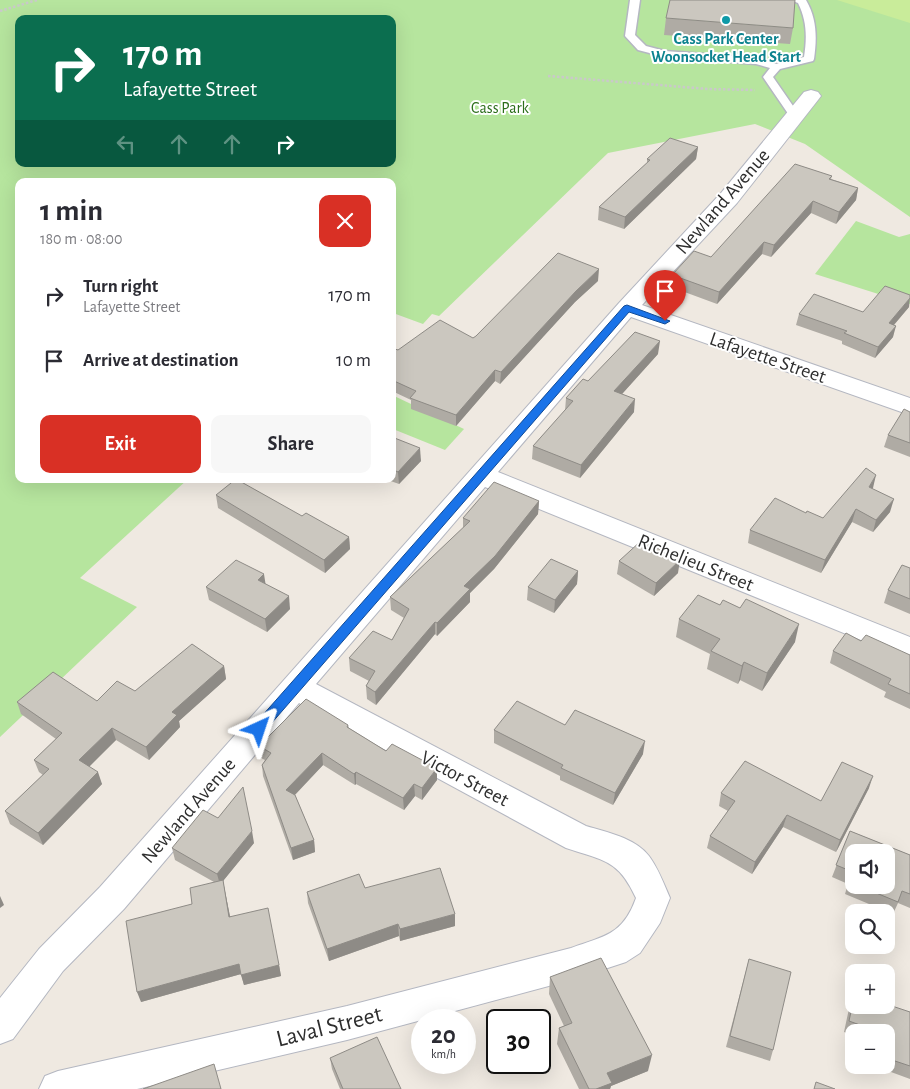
<!DOCTYPE html>
<meta charset="utf-8">
<style>
:root{--surface:#fff;--page:#f7f7f7;--text:#2b2b33;--muted:#7c7c81;--accent:#d93025}
body{margin:0;font-family:"Alegreya Sans",sans-serif;background:var(--page);color:var(--text);height:100vh;display:flex;flex-direction:column;font-size:19px;white-space:nowrap}
*{box-sizing:border-box;margin:0}
p{font-size:16px;color:var(--muted)}
.icon{flex:none;width:28px;height:28px;fill:none;stroke:currentColor;stroke-width:2;stroke-linecap:round;stroke-linejoin:round}
.map{position:relative;flex:1;overflow:hidden}
.drawer{position:absolute;left:15px;top:178px;width:381px;height:305px;display:flex;flex-direction:column;background:var(--surface);border-radius:10px;box-shadow:0 5px 20px #0002}
.drawer>*{flex:none}
.top-card{position:absolute;left:15px;top:15px;width:381px;height:152px;border-radius:10px;box-shadow:0 5px 20px #0002;background:#0b6e4f;color:#fff;overflow:hidden}
.tools{position:absolute;left:845px;top:844px;display:grid;gap:10px}
.tools a{display:grid;place-items:center;width:50px;height:50px;border-radius:10px;background:var(--surface);box-shadow:0 5px 20px #0002;font-size:25px}
.speed{position:absolute;left:411px;top:1009px;display:flex;gap:10px;font-size:25px;font-weight:700;text-align:center}
.speed>*{display:grid;place-content:center;width:65px;height:65px;border-radius:50%;background:var(--surface);box-shadow:0 5px 20px #0002;line-height:1}
.speed small{font-size:12px;font-weight:400}
.speed .limit{border:2px solid #111;border-radius:8px;background:#fff;color:#111}
.pin{position:absolute;display:grid;place-items:center;width:42px;height:42px;color:#fff;margin:-51px -21px;border-radius:50% 50% 50% 0;rotate:-45deg;box-shadow:0 0 5px #0007}
.pin .icon{rotate:45deg}
.me{position:absolute;width:55px;margin:-28px;rotate:42deg;stroke-linejoin:round;filter:drop-shadow(0 0 4px #0008)}
.turn{display:flex;align-items:center;gap:18px;height:105px;padding:0 25px;font-size:22px}
.turn .icon{width:65px;height:65px;stroke-width:2.5}
.turn b{display:block;font-size:35px;line-height:42px}
.lanes{display:flex;align-items:center;height:48px;padding:0 25px;background:#0003;justify-content:center;gap:25px;direction:ltr}
.lanes .off{opacity:.35}
.round{display:grid;place-items:center;flex:none;width:52px;height:52px;border-radius:10px;background:var(--page)}
.headline{display:flex;align-items:center;justify-content:space-between;height:85px;padding:0 25px}
h1{font-size:30px;font-weight:700;line-height:38px}
.button{display:flex;gap:10px;margin-top:auto;padding:10px 25px}
.button a{flex:1;height:58px;border-radius:10px;background:var(--accent);color:#fff;font-size:20px;font-weight:700;line-height:58px;text-align:center}
.button a+a{background:var(--page);color:var(--text)}
ul{padding:0;list-style:none}
li{display:flex;align-items:center;gap:15px;height:65px;padding:0 25px}
li div{flex:1}
li b{display:block;font-size:19px}
li em{font-style:normal}
.map>svg:first-child{display:block}
</style>
<div class="map">
<svg width="910" height="1089" viewBox="0 0 910 1089">
<rect width="100%" height="100%" fill="#efe9e1"/>
<g fill="#b6e59e" fill-rule="evenodd">
<path d="M0,0H910V217L805,144L755,124L608,153L439,316L432,314L423,324L393,313L392,181H19V479H188L80,578L137,607L0,737ZM19,19H392V164H19Z"/>
<path d="M856,221L899,237L910,234V304L815,274Z"/>
<path d="M392,395L464,429L445,450L393,429Z"/>
</g>
<path fill="#c9ec9a" d="M837,0H910V23Z"/>
<g fill="none" stroke-linecap="round" stroke-linejoin="round">
<defs>
<path id="service" d="M630,0H640L635,35L646,46L665,51L757,58L776,64L804,57C807,38 807,21 798,3L790,0H806C817,19 817,38 814,59L813,61L780,69L773,77L800,116L799,118H791L763,77L770,68L756,64L665,57L638,50L625,36Z"/>
<path id="minor" d="M811,90L818,92L821,96L818,100L737,203L642,305L910,398V415L631,317L498,472L910,637V660L485,487L316,684L586,826C607,832 635,838 649,856C658,868 664,884 670,898L660,923L640,953L626,962L571,980L347,1040L137,1089H39L45,1076L58,1071L347,1006L571,948C604,936 623,935 636,898C618,859 604,861 566,848L299,703L124,909L63,971L13,1039L0,1044V998L39,949L100,887L619,303L721,193L804,92Z"/>
</defs>
<use href="#service" stroke="#b4b7c1" stroke-width="3"/>
<use href="#minor" stroke="#b4b7c1" stroke-width="2"/>
<g stroke="#c9c9c9" stroke-width="2.5" stroke-dasharray="2.5 2" stroke-linecap="butt">
<path d="M0,11L37,0"/>
<path d="M548,76L708,89L755,90"/>
</g>
<use href="#service" fill="#fff" fill-rule="evenodd"/>
<use href="#minor" fill="#fff" fill-rule="evenodd"/>
</g>
<g fill="#afaba4" fill-rule="evenodd">
<path d="M666,18L793,28L790,44L664,35Z"/>
<path d="M698,147L696,159L624,229L598,220L599,207L647,163V159Z"/>
<path d="M832,176L831,179L858,188L856,200L836,224L811,213L771,257L762,254L717,304L671,287L672,275L711,257Z"/>
<path d="M598,281L575,302L500,384L495,381L456,426L411,409V400L392,391V348L398,350L473,338Z"/>
<path d="M909,307L894,325L893,337L875,358L842,344V341L796,325L799,314L863,312Z"/>
<path d="M658,354L622,394L634,412L580,478L532,459L533,446L565,411L566,398L588,381Z"/>
<path d="M910,412V457L884,447L888,435Z"/>
<path d="M392,437L421,461L399,484L385,479H392Z"/>
<path d="M873,488L872,489L890,512L873,532L852,522L821,573L748,543L750,530L823,518Z"/>
<path d="M216,495L302,516L349,537L350,549L325,573L218,508Z"/>
<path d="M539,501L538,514L494,569L470,593V602L437,636L435,634L376,705L367,699L366,686L369,681L350,671L349,658L392,640L404,618L391,610L390,597L463,528V518Z"/>
<path d="M619,561L678,573L654,596L617,574Z"/>
<path d="M910,568V614L884,603L888,590Z"/>
<path d="M578,571L577,584L554,613L527,600L528,587Z"/>
<path d="M265,584L290,609L267,632L209,600L206,587Z"/>
<path d="M679,619L795,642L762,691L740,680L738,684L707,669L710,654L676,637Z"/>
<path d="M861,641L910,655V709L884,697L886,692L830,663L833,651Z"/>
<path d="M224,666L226,679L179,721L180,727L149,760L116,740L89,766L102,784L43,845L10,824L5,811L43,775L39,772L34,760L56,739L21,714L17,702L97,701L135,691Z"/>
<path d="M348,725L349,728L386,751L437,780L422,800L415,796L404,810L356,784L355,785L323,765L295,795L314,840L315,852L293,860L263,776L262,765L265,760L261,758L259,746Z"/>
<path d="M565,725L643,754L613,805L560,780V776L494,743V730Z"/>
<path d="M869,788L836,852L783,827L752,874L707,848L710,836L728,811L719,806L721,793L821,801Z"/>
<path d="M850,831L910,855V908L898,903L893,914L845,894L848,884L832,877ZM854,852H886V885H854Z"/>
<path d="M254,843L223,881L230,916L279,965L281,976L244,985L241,974L141,1002L192,904L214,882L175,860L172,848Z"/>
<path d="M365,888L455,926L400,941L399,936L329,961L308,903L307,892Z"/>
<path d="M749,959L773,1050L770,1061L726,1047Z"/>
<path d="M550,977L648,1071L611,1086L610,1089H579L557,1044L559,1028L564,1026L549,994Z"/>
<path d="M854,996V1005L910,1012V1079L872,1065H886V1032H854V1036L844,1032L850,1004Z"/>
<path d="M854,1040V1058L850,1057Z"/>
<path d="M330,1058L401,1089H340L332,1069Z"/>
</g>
<g fill="#8e8b86">
<path d="M698,147L696,159L624,229L625,217Z"/>
<path d="M858,188L856,200L836,224L839,212Z"/>
<path d="M813,201L811,213L771,257L774,245Z"/>
<path d="M764,242L762,254L717,304L719,292Z"/>
<path d="M599,269L598,281L575,302L500,384L501,372L576,291Z"/>
<path d="M910,298L909,307L886,334L889,323Z"/>
<path d="M896,326L893,337L875,358L878,347Z"/>
<path d="M660,341L658,354L613,404L614,391Z"/>
<path d="M495,370V381L456,426V415Z"/>
<path d="M635,399L634,412L580,478L581,465Z"/>
<path d="M420,448L421,461L399,484L398,472Z"/>
<path d="M876,475L873,488L865,500L869,487Z"/>
<path d="M894,499L890,512L873,532L876,520Z"/>
<path d="M539,501L538,514L494,569L470,593V602L437,636V623L464,586Z"/>
<path d="M856,509L852,522L821,573L825,560Z"/>
<path d="M349,537L350,549L325,573L324,560Z"/>
<path d="M680,560L678,573L654,596L656,583Z"/>
<path d="M578,571L577,584L554,613L555,600Z"/>
<path d="M264,574L266,587L258,580Z"/>
<path d="M289,596L290,609L267,632L265,619Z"/>
<path d="M435,622V634L376,705L375,692Z"/>
<path d="M799,624L795,642L762,691L767,673Z"/>
<path d="M744,662L740,680L738,684L742,666Z"/>
<path d="M224,666L226,679L179,721L180,727L149,760L146,747L172,712Z"/>
<path d="M112,728L116,740L83,773L79,760Z"/>
<path d="M645,741L643,754L613,805L615,793Z"/>
<path d="M322,753L323,765L288,802L286,790Z"/>
<path d="M437,768V780L422,800V788Z"/>
<path d="M98,772L102,784L43,845L38,833Z"/>
<path d="M356,772V784L355,785L354,774Z"/>
<path d="M873,776L869,788L836,852L840,840Z"/>
<path d="M414,784L415,796L404,810L403,798Z"/>
<path d="M787,815L783,827L752,874L755,862Z"/>
<path d="M252,831L254,843L223,881L232,927L217,874Z"/>
<path d="M314,840L315,852L293,860L291,848Z"/>
<path d="M0,896L4,905L0,908Z"/>
<path d="M455,914V926L400,941V929Z"/>
<path d="M398,924L399,936L329,961L327,949Z"/>
<path d="M239,964L241,974L141,1002L137,992Z"/>
<path d="M279,965L281,976L244,985L241,975Z"/>
<path d="M652,1055L648,1071L611,1086L610,1089H596L607,1073Z"/>
</g>
<g fill="#cbc7bf" stroke="#8e8b86">
<path d="M670,0H795L793,28L666,18Z"/>
<path d="M670,138L698,147L625,217L599,207L650,160L647,159Z"/>
<path d="M795,164L832,176L829,179L858,188L839,212L813,201L774,245L764,242L719,292L672,275L694,251L711,257Z"/>
<path d="M558,253L599,269L576,291L501,372L495,370L456,415L410,398L416,391L392,380V348L398,350L440,320L473,338L476,336Z"/>
<path d="M885,286L910,295V298L889,323L896,326L878,347L844,333L847,331L799,314L814,294L863,312Z"/>
<path d="M635,332L660,341L614,391L635,399L581,465L533,446L573,401L566,398L583,379L588,381Z"/>
<path d="M904,409L910,412V443L888,435Z"/>
<path d="M392,437L420,448L398,472L392,469Z"/>
<path d="M866,468L876,475L869,487L894,499L876,520L856,509L825,560L750,530L775,498L806,513L807,511L823,518Z"/>
<path d="M236,479L302,516L306,513L349,537L324,560L216,495Z"/>
<path d="M494,482L539,501L495,556L464,586L470,589L437,623L435,622L375,692L366,686L375,671L349,658L373,631L392,640L409,609L390,597L470,521L463,518Z"/>
<path d="M642,540L680,560L656,583L619,561Z"/>
<path d="M551,559L578,571L555,600L528,587Z"/>
<path d="M236,560L264,574L258,580L289,596L265,619L206,587Z"/>
<path d="M902,565L910,568V599L888,590Z"/>
<path d="M698,595L720,605L723,600L740,608L746,599L799,624L767,673L744,662L742,666L711,651L720,639L679,619Z"/>
<path d="M846,633L861,641L866,635L910,655V694L888,684L891,679L833,651Z"/>
<path d="M192,644L224,666L172,712L177,715L146,747L112,728L79,760L98,772L38,833L5,811L49,769L34,760L62,733L17,702L53,672L97,701L117,681L135,691Z"/>
<path d="M306,699L348,725L347,727L386,751L392,744L437,768L422,788L414,784L403,798L356,772L354,774L322,753L286,790L295,795L314,840L291,848L262,765L271,753L259,746Z"/>
<path d="M517,701L565,725L575,710L645,741L615,793L561,768L563,765L494,730Z"/>
<path d="M745,761L821,801L842,762L873,776L840,840L787,815L755,862L710,836L735,801L721,793Z"/>
<path d="M243,787L252,831L217,874L172,848L203,810L218,818Z"/>
<path d="M850,831L910,855V894L902,891L898,902L857,885H886V852H854V884L849,882L853,872L836,865Z"/>
<path d="M440,868L455,914L400,929L398,924L327,949L307,892L359,874L365,888Z"/>
<path d="M223,880L229,917L268,908L279,965L241,975L239,964L137,992L126,921L192,904L190,888Z"/>
<path d="M601,958L652,1055L607,1073L612,1083L596,1089H589L559,1028L572,1023L550,977Z"/>
<path d="M749,959L791,972L773,1050L730,1036Z"/>
<path d="M854,998V1005H886V1004L910,1012V1066L886,1058V1032H858L860,1025L849,1021Z"/>
<path d="M377,1037L401,1089H343L330,1058Z"/>
<path d="M214,1064L221,1089H143Z"/>
<path d="M816,1082L835,1089H814Z"/>
</g>
<path fill="#1a73e8" stroke="#114b97" d="M627,305L670,321L665,324L629,312L263,733L259,734L254,733L252,729L254,725L624,306Z"/>
<circle fill="#0f9aa8" stroke="#fff" stroke-width="2" cx="726" cy="20" r="5"/>
<g text-anchor="middle" stroke-width="4" stroke-linejoin="round" paint-order="stroke">
<g font-size="16" font-weight="bold" fill="#0d838f" stroke="#fff">
<text x="726" y="44">Cass Park Center<tspan x="726" dy="18">Woonsocket Head Start</tspan></text>
</g>
<g font-size="16" fill="#2c6e1b" stroke="#fff">
<text x="500" y="113">Cass Park</text>
</g>
<g font-size="20" fill="#2e2e2e" stroke="#fff">
<text transform="translate(722 201) rotate(-49)" y="7">Newland Avenue</text>
<text transform="translate(768 357) rotate(19)" y="7">Lafayette Street</text>
<text transform="translate(696 562) rotate(22)" y="7">Richelieu Street</text>
<text transform="translate(465 778) rotate(28)" y="7">Victor Street</text>
<text transform="translate(188 810) rotate(-49)" y="7">Newland Avenue</text>
</g>
<g font-size="24" fill="#2e2e2e" stroke="#fff">
<text transform="translate(329 1026) rotate(-14)" y="8">Laval Street</text>
</g>
</g>
</svg>
<div class="tools">
<a><svg class="icon" aria-label="sound" viewBox="0 0 24 24"><path d="M4 9h4l5-4v14l-5-4H4zM17 9q2 3 0 6"/></svg></a>
<a><svg class="icon" aria-label="search" viewBox="0 0 24 24"><circle cx="10" cy="10" r="6"/><path d="M15 15l6 6"/></svg></a>
<a>+</a>
<a>−</a>
</div>
<div class="speed"><div>20<small>km/h</small></div><div class="limit">30</div></div>
<div class="pin" style="left:665px;top:321px;background:#d93025"><svg class="icon" aria-label="arrive" viewBox="0 0 24 24"><path d="M6 21V4h12l-3 4 3 4H6"/></svg></div>
<svg class="me" style="left:259px;top:729px" viewBox="-20 -20 40 40"><path d="M0-17L14 15 0 8-14 15z" fill="#1a73e8" stroke="#fff" stroke-width="4"/></svg>
<div class="top-card">
<div class="turn"><svg class="icon" aria-label="right" viewBox="0 0 24 24"><path d="M7 20v-9h11M14 6l5 5-5 5"/></svg><div><b>170 m</b>Lafayette Street</div></div>
<div class="lanes"><svg class="icon off" aria-label="left" viewBox="0 0 24 24"><path d="M17 20v-9H6M10 6l-5 5 5 5"/></svg><svg class="icon off" aria-label="ahead" viewBox="0 0 24 24"><path d="M12 20V5M6 11l6-6 6 6"/></svg><svg class="icon off" aria-label="ahead" viewBox="0 0 24 24"><path d="M12 20V5M6 11l6-6 6 6"/></svg><svg class="icon" aria-label="right" viewBox="0 0 24 24"><path d="M7 20v-9h11M14 6l5 5-5 5"/></svg></div>
</div>
<section class="drawer">
<div class="headline"><div><h1>1 min</h1><p>180 m · 08:00</p></div><a class="round" style="background:#d93025;color:#fff"><svg class="icon" aria-label="close" viewBox="0 0 24 24"><path d="M6 6l12 12M18 6L6 18"/></svg></a></div>
<ul>
<li><svg class="icon" aria-label="right" viewBox="0 0 24 24"><path d="M7 20v-9h11M14 6l5 5-5 5"/></svg><div><b>Turn right</b><p>Lafayette Street</p></div><em>170 m</em></li>
<li><svg class="icon" aria-label="arrive" viewBox="0 0 24 24"><path d="M6 21V4h12l-3 4 3 4H6"/></svg><div><b>Arrive at destination</b></div><em>10 m</em></li>
</ul>
<div class="button"><a>Exit</a><a>Share</a></div>
</section>
</div>
